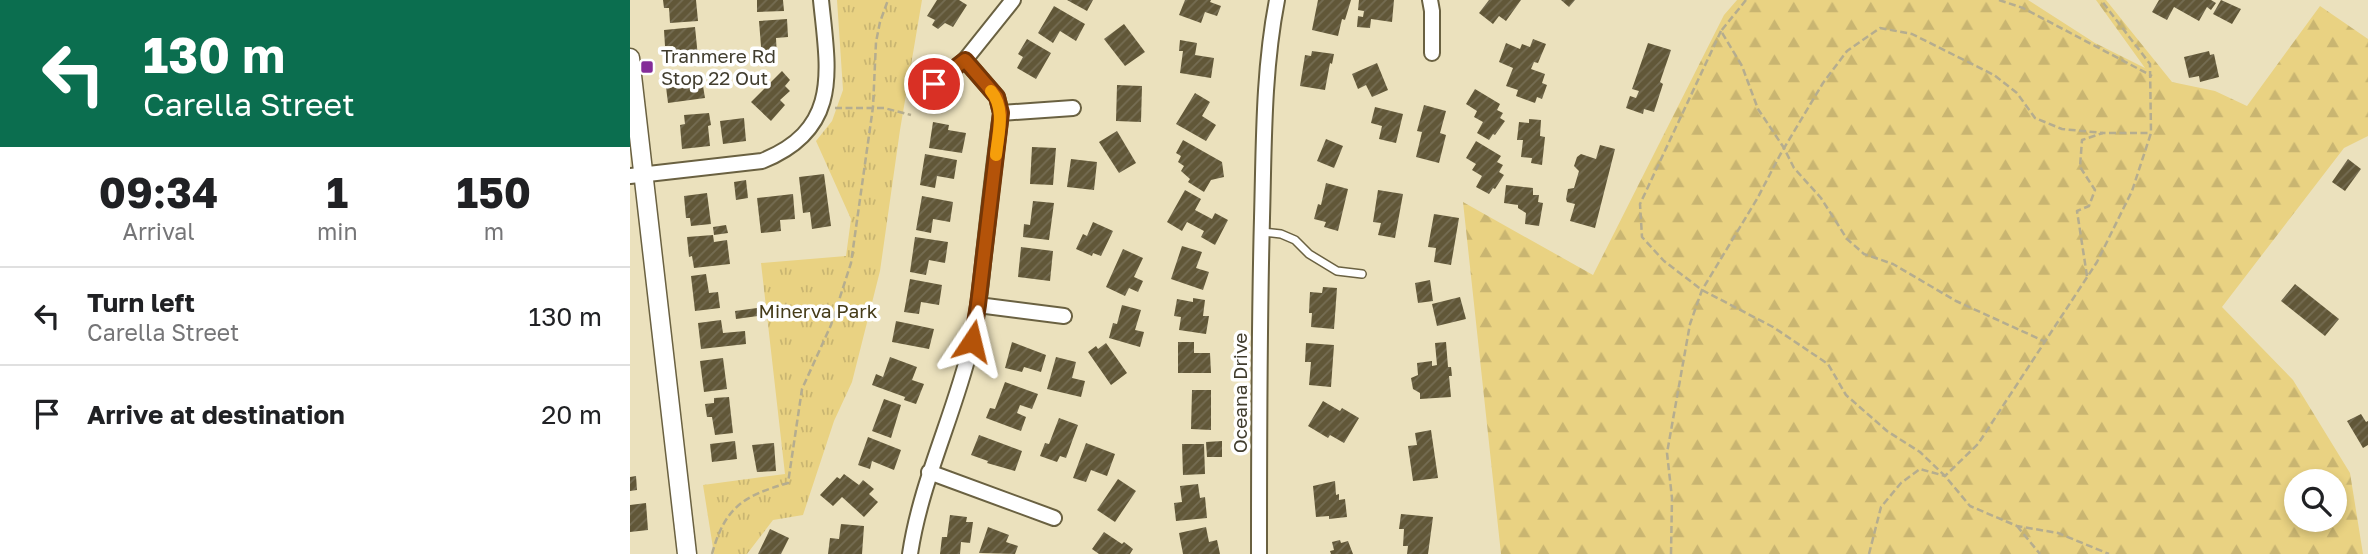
<!DOCTYPE html>
<style>
:root{--surface:#fff;--page:#f2f2f2;--text:#202124;--muted:#757577;--line:#e0e0e0}
body{margin:0;font-family:"Golos Text",sans-serif;background:var(--page);color:var(--text);height:100vh;display:flex;flex-direction:column;font-size:26px;white-space:nowrap}
*{box-sizing:border-box;margin:0}
p{font-size:23px;color:var(--muted)}
.icon{flex:none;width:38px;height:38px;fill:none;stroke:currentColor;stroke-width:2;stroke-linecap:round;stroke-linejoin:round}
.map{position:relative;flex:1;overflow:hidden}
.details{display:flex;flex-direction:column;background:var(--surface);width:630px}
.details>*{flex:none}
.top-card{background:#0b6e4f;color:#fff;overflow:hidden}
.tools{position:absolute;left:1654px;top:469px;display:grid;gap:14px}
.tools a{display:grid;place-items:center;width:63px;height:63px;border-radius:50%;background:var(--surface);box-shadow:0 4px 10px #0003;font-size:35px}
.pin{position:absolute;display:grid;place-items:center;width:60px;height:60px;color:#fff;margin:-30px;border:4px solid #fff;border-radius:50%;box-shadow:0 2px 7px #0007}
.me{position:absolute;width:77px;margin:-38px;rotate:10deg;stroke-linejoin:round;filter:drop-shadow(0 0 5px #0008)}
.turn{display:flex;align-items:center;gap:24px;height:147px;padding:0 28px;font-size:32px}
.turn .icon{width:91px;height:91px;stroke-width:2.5}
.turn b{display:block;font-size:49px;line-height:60px}
.eta{display:flex;justify-content:space-evenly;align-items:center;height:119px;text-align:center}
.eta b{font-size:42px;font-weight:700;line-height:49px}
ul{padding:0;list-style:none}
li{display:flex;align-items:center;gap:21px;height:98px;padding:0 28px;border-top:2px solid var(--line)}
li div{flex:1}
li b{display:block;font-size:26px}
li em{font-style:normal}
main{display:flex;flex:1;min-height:0}
.map>svg:first-child{display:block}
</style>
<main>
<section class="details">
<div class="top-card">
<div class="turn"><svg class="icon" aria-label="left" viewBox="0 0 24 24"><path d="M17 20v-9H6M10 6l-5 5 5 5"/></svg><div><b>130 m</b>Carella Street</div></div>
</div>
<div class="eta">
<div><b>09:34</b><p>Arrival</p></div>
<div><b>1</b><p>min</p></div>
<div><b>150</b><p>m</p></div>
</div>
<ul>
<li><svg class="icon" aria-label="left" viewBox="0 0 24 24"><path d="M17 20v-9H6M10 6l-5 5 5 5"/></svg><div><b>Turn left</b><p>Carella Street</p></div><em>130 m</em></li>
<li><svg class="icon" aria-label="arrive" viewBox="0 0 24 24"><path d="M6 21V4h12l-3 4 3 4H6"/></svg><div><b>Arrive at destination</b></div><em>20 m</em></li>
</ul>
</section>
<div class="map">
<svg width="1738" height="554" viewBox="0 0 1738 554">
<defs>
<pattern id="forest-firs" width="22" height="20" patternUnits="userSpaceOnUse" patternTransform="scale(1.75)"><rect width="22" height="20" fill="#e9d282"/><path d="M5 1l3.5 6h-7zM16 11l3.5 6h-7z" fill="#c9b571"/></pattern>
<pattern id="park-tufts" width="24" height="20" patternUnits="userSpaceOnUse" patternTransform="scale(1.75)"><rect width="24" height="20" fill="#e9d282"/><path d="M3 7l-1-3M5 7V3M7 7l1-3M15 17l-1-3M17 17v-4M19 17l1-3" fill="none" stroke="#c9b571"/></pattern>
<pattern id="building-hatch" width="6" height="6" patternUnits="userSpaceOnUse" patternTransform="scale(1.75)"><rect width="6" height="6" fill="#615738"/><path d="M-1 1l2-2M0 6l6-6M5 7l2-2" fill="none" stroke="#756d53"/></pattern>
</defs>
<rect width="100%" height="100%" fill="#ebe1bd"/>
<path fill="url(#forest-firs)" fill-rule="evenodd" d="M1107,0H1398L1465,43L1515,68L1466,0H1476L1542,82L1585,91L1617,106L1690,6L1738,39V136L1714,148L1592,307L1663,380L1720,473L1733,554H871L833,202L963,275L1094,15ZM1666,481H1704V520H1666Z"/>
<path fill="url(#park-tufts)" d="M207,0H292L270,130L250,271L222,382L204,421L173,515L143,520L117,554H84L73,485L155,474L131,263L216,256L221,219L186,141L202,121L213,90Z"/>
<g fill="url(#building-hatch)">
<path d="M33,0H66L68,21L40,23L39,8H34Z"/>
<path d="M127,0H153L154,11L127,12Z"/>
<path d="M307,0H329L337,5L323,27L315,23L308,29L302,25L305,20L297,16Z"/>
<path d="M437,0H463L457,11Z"/>
<path d="M555,0H581L580,2L591,6L587,16L575,12L571,23L549,15Z"/>
<path d="M688,0H721L715,20L712,19L708,36L682,30Z"/>
<path d="M729,0H764L762,22L741,19L740,28L727,27L728,16L733,17L734,11L728,10Z"/>
<path d="M859,0H891L876,21L869,16L863,24L849,13Z"/>
<path d="M931,0H945L939,7Z"/>
<path d="M1529,0H1581L1586,3L1581,10L1577,7L1569,21L1544,7L1537,20L1522,12Z"/>
<path d="M1591,0L1611,9L1602,24L1583,14Z"/>
<path d="M424,6L455,24L446,41L430,31L423,43L408,33Z"/>
<path d="M157,19L158,37L146,38L147,58L132,59L129,21Z"/>
<path d="M494,24L515,52L495,66L474,39Z"/>
<path d="M65,27L68,57L45,59L43,46H35L34,30Z"/>
<path d="M397,39L421,53L406,79L387,68L393,57L388,54Z"/>
<path d="M903,39L916,44L908,63L904,62L901,69L915,74L912,83L917,85L912,99L907,97L905,103L886,96L888,90L876,86L883,68L869,62L876,43L890,49L892,44L900,47Z"/>
<path d="M550,40L567,43L565,55L584,58L581,78L550,73L553,51H549Z"/>
<path d="M1018,43L1041,50L1030,82L1033,84L1024,112L1014,109L1013,114L996,108L1000,96L1006,98L1009,91L1002,89Z"/>
<path d="M682,51L704,54L702,64L700,63L695,90L670,86L675,55L681,56Z"/>
<path d="M1579,51L1580,55L1584,54L1589,77L1570,82L1569,76L1559,78L1554,57Z"/>
<path d="M747,63L758,90L742,97L736,85L728,89L722,74Z"/>
<path d="M152,71L160,80L155,86L160,91L150,100L155,105L141,121L121,102Z"/>
<path d="M71,74L75,98L38,103L35,79Z"/>
<path d="M487,85L512,86L511,122L486,121Z"/>
<path d="M845,89L870,104L867,110L873,113L870,118L875,121L865,135L863,134L859,140L847,133L853,122L844,117L847,111L836,104Z"/>
<path d="M565,93L580,102L572,116L586,125L576,141L546,124Z"/>
<path d="M794,105L816,111L810,133L816,135L809,163L786,157L792,132L787,131Z"/>
<path d="M745,107L773,114L766,143L749,139L752,126L741,123Z"/>
<path d="M79,113L81,125L78,126L80,146L52,149L50,125L55,124L54,115Z"/>
<path d="M114,118L116,141L93,144L90,121Z"/>
<path d="M899,119L911,120L910,136L915,137L912,165L901,163L902,158L891,157L893,140H887L889,122L899,123Z"/>
<path d="M303,122L319,125L318,130L336,133L332,153L299,148Z"/>
<path d="M487,131L506,163L489,173L469,142Z"/>
<path d="M696,139L713,146L704,168L687,161Z"/>
<path d="M553,140L592,162L594,177L581,180L574,192L558,182L560,179L551,171L554,166L548,162L551,156L546,153Z"/>
<path d="M846,141L871,156L867,162L873,165L869,172L874,175L865,189L863,188L859,194L846,187L852,176L842,170L846,164L836,158Z"/>
<path d="M970,145L985,149L965,228L940,221L945,204L937,202L936,199L938,189L944,188L949,171L944,166L947,157L951,154L966,159Z"/>
<path d="M402,147L426,148L423,185L400,184Z"/>
<path d="M295,154L327,160L324,179L307,176L305,188L290,185Z"/>
<path d="M441,159L467,162L464,190L437,187Z"/>
<path d="M1718,159L1731,169L1715,191L1702,182Z"/>
<path d="M194,174L201,226L182,229L180,212L173,213L169,177Z"/>
<path d="M116,180L118,198L106,200L104,182Z"/>
<path d="M696,183L718,189L708,231L694,227L696,222L684,219L688,204L691,205Z"/>
<path d="M876,185L903,188V195H909L908,202L913,203L909,226L895,224L896,213L888,208V205L874,203Z"/>
<path d="M555,190L571,199L565,210L582,219L585,213L598,220L585,245L571,237L574,231L557,222L552,231L537,222Z"/>
<path d="M748,190L773,194L765,238L748,235L751,223L743,222Z"/>
<path d="M77,193L81,224L61,226L60,218H56L54,196Z"/>
<path d="M163,194L165,219L150,220L151,231L131,233L127,198Z"/>
<path d="M292,196L323,202L320,222L303,219L301,233L286,230Z"/>
<path d="M403,201L424,203L419,240L393,237L394,224L400,225Z"/>
<path d="M804,214L829,218L821,265L804,262L806,248L798,247Z"/>
<path d="M463,222L483,231L471,256L463,253L462,256L446,249L453,234L457,236Z"/>
<path d="M96,225L98,233L84,235L83,227Z"/>
<path d="M83,235L84,242L97,240L100,264L64,268L62,256L59,257L57,237Z"/>
<path d="M285,237L318,242L315,263L299,260L296,275L280,272Z"/>
<path d="M552,246L572,252L566,268L579,272L573,290L541,279Z"/>
<path d="M391,247L423,251L420,281L388,277Z"/>
<path d="M493,249L513,258L504,277L513,281L508,292L499,288L495,296L476,287Z"/>
<path d="M76,274L79,293L88,292L90,308L65,311L61,276Z"/>
<path d="M280,279L312,285L309,305L291,302L289,314L274,312Z"/>
<path d="M800,280L803,301L788,303L785,283Z"/>
<path d="M1665,284L1709,319L1695,336L1651,301Z"/>
<path d="M693,287L707,288L704,329L681,327L682,313H679L680,292L692,293Z"/>
<path d="M830,297L836,319L807,326L802,304Z"/>
<path d="M563,298L575,300L573,316H579L576,334L549,330L551,317L544,316L547,299L563,302Z"/>
<path d="M492,305L511,310L505,330L514,332L510,347L479,338L483,323L487,324Z"/>
<path d="M127,308L128,316L106,319L105,311Z"/>
<path d="M91,320L93,333L115,331L116,344L71,349L68,323Z"/>
<path d="M266,321L304,329L299,349L262,342Z"/>
<path d="M382,342L416,355L411,372L394,367L392,372L375,368Z"/>
<path d="M548,342H564V353H580L581,373H548Z"/>
<path d="M816,342L818,367H821L822,376H819L821,397L790,399V393L783,389L781,378L788,375L787,363L802,361V366L807,365L805,343Z"/>
<path d="M476,343L497,373L481,385L458,352L466,346L468,349Z"/>
<path d="M676,343L704,345L701,387L679,385L681,362H675Z"/>
<path d="M260,357L287,367L282,380L294,384L286,404L274,400L275,397L242,385L246,374L253,377Z"/>
<path d="M426,357L446,362L442,378L455,381L451,397L417,389Z"/>
<path d="M93,358L97,389L74,392L70,361Z"/>
<path d="M375,382L408,394L402,409L390,405L387,413L396,417L391,431L356,418L360,408L365,409Z"/>
<path d="M562,390H581V430L561,429Z"/>
<path d="M99,397L103,433L85,435L82,417H77L75,404L84,403V398Z"/>
<path d="M254,399L271,405L261,438L242,431Z"/>
<path d="M693,401L710,411L712,408L729,418L714,443L700,435L698,438L678,426Z"/>
<path d="M1731,414L1736,422L1738,421V445L1733,448L1717,421Z"/>
<path d="M429,418L448,425L436,458L430,456L427,462L410,456L415,443L419,444Z"/>
<path d="M801,430L808,478L783,481L778,446L787,445L785,433Z"/>
<path d="M349,435L392,451L385,471L357,463L358,461L341,455Z"/>
<path d="M238,437L271,450L264,470L242,461L240,469L228,465Z"/>
<path d="M105,441L107,459L82,462L80,444Z"/>
<path d="M592,441V457H577L576,442Z"/>
<path d="M144,443L146,471L127,472L122,445Z"/>
<path d="M456,443L485,454L477,476L461,470L456,482L443,478Z"/>
<path d="M552,444H574L575,474L553,475Z"/>
<path d="M214,474L229,485L233,480L244,489L239,494L248,502L234,517L212,497L203,506L190,495L207,477L210,479Z"/>
<path d="M6,476L7,490L0,491V477Z"/>
<path d="M488,479L506,491L485,522L467,510Z"/>
<path d="M705,481L706,495L709,494V500L715,499L717,517L699,519V516L686,517L683,486Z"/>
<path d="M568,484L570,498L575,497L577,518L546,521L544,503L552,502L550,486Z"/>
<path d="M16,503L18,530L0,532V505Z"/>
<path d="M771,514L803,517L798,554H777L778,546H773L774,529H769Z"/>
<path d="M320,515L337,517L336,522H343L340,543L331,542L330,554H310L312,537H317Z"/>
<path d="M211,524L234,526L232,554H198L200,538L209,539Z"/>
<path d="M358,527L379,535L376,542L388,546L385,554L349,553Z"/>
<path d="M576,527L579,542L587,540L590,554H553L549,533Z"/>
<path d="M140,529L159,538L151,554H128Z"/>
<path d="M474,532L492,544L494,542L503,549L500,554H469L462,549Z"/>
<path d="M710,540L711,543L718,541L723,554H701L700,551L704,550L702,542Z"/>
</g>
<g fill="none" stroke-linecap="round" stroke-linejoin="round">
<defs>
<path id="service" d="M632,232L651,234L665,240L679,254L707,271L732,274"/>
<g id="minor">
<path d="M800,0L802,11V53"/>
<path d="M289,96L335,60"/>
<path d="M371,113L443,108"/>
<path d="M0,176L132,161C212,129 198,70 191,0"/>
<path d="M348,305L434,316"/>
<path d="M299,472L424,518"/>
<path d="M280,554C291,481 324,416 341,345C349,312 351,279 355,245C360,201 365,157 371,113L367,97L335,60L383,0"/>
<path d="M629,554C629,442 629,330 632,218C634,145 633,72 647,0"/>
</g>
<path id="tertiary" d="M0,58L57,554"/>
</defs>
<use href="#service" stroke="#6a6141" stroke-width="10"/>
<use href="#minor" stroke="#6a6141" stroke-width="18"/>
<use href="#tertiary" stroke="#6a6141" stroke-width="21"/>
<g stroke="#b5ad8f" stroke-width="2.5" stroke-dasharray="7 3.5" stroke-linecap="butt">
<path d="M1116,0L1091,31L1112,66L1128,109L1154,148L1164,168L1191,198L1217,239L1234,254L1263,264L1326,301L1416,342"/>
<path d="M1369,0L1393,8L1522,76"/>
<path d="M1091,31L1010,204L1012,237L1034,261L1072,290L1143,327L1198,364L1216,395L1257,431L1290,452L1315,476L1340,506L1387,526L1428,533L1479,554"/>
<path d="M205,108H254L281,115"/>
<path d="M1457,276L1447,211L1459,206L1465,190L1450,167L1452,140L1473,133H1521"/>
<path d="M1387,526L1410,554"/>
<path d="M82,554C95,507 113,496 158,483L172,389L201,325L221,263L243,107L246,42L250,22L258,0"/>
<path d="M1041,554L1042,498L1037,453L1060,324L1072,290L1127,199L1150,155L1193,83L1217,51L1250,28L1282,34L1364,75L1387,93L1405,118L1432,129L1473,133"/>
<path d="M1239,554L1251,507L1271,483L1290,469L1315,476L1348,444L1467,262L1502,191L1521,133L1520,64L1471,0"/>
</g>
<use href="#service" stroke="#fff" stroke-width="7"/>
<use href="#minor" stroke="#fff" stroke-width="14"/>
<use href="#tertiary" stroke="#fff" stroke-width="18"/>
</g>
<g fill="none" stroke-linecap="round" stroke-linejoin="round">
<defs>
<path id="route" d="M304,84L335,60L367,97L371,113L348,305L342,341"/>
</defs>
<use href="#route" stroke="#753606" stroke-width="18"/>
<use href="#route" stroke="#b45309" stroke-width="12"/>
<path stroke="#f59e0b" stroke-width="12" d="M361,91C376,109 368,134 366,155"/>
</g>
<rect fill="#842c98" stroke="#fff" stroke-width="2.5" x="10" y="60" width="14" height="14" rx="3.5"/>
<g text-anchor="middle" stroke-width="7" stroke-linejoin="round" paint-order="stroke">
<g font-size="19" fill="#413d2e" stroke="#fff" text-anchor="start">
<text x="31" y="63">Tranmere Rd<tspan x="31" dy="22">Stop 22 Out</tspan></text>
</g>
<g font-size="19" fill="#453b18" stroke="#fff">
<text x="188" y="318">Minerva Park</text>
</g>
<g font-size="19" fill="#413d2e" stroke="#fff">
<text transform="translate(610 393) rotate(-90)" y="7">Oceana Drive</text>
</g>
</g>
</svg>
<div class="tools">
<a><svg class="icon" aria-label="search" viewBox="0 0 24 24"><circle cx="10" cy="10" r="6"/><path d="M15 15l6 6"/></svg></a>
</div>
<div class="pin" style="left:304px;top:84px;background:#d93025"><svg class="icon" aria-label="arrive" viewBox="0 0 24 24"><path d="M6 21V4h12l-3 4 3 4H6"/></svg></div>
<svg class="me" style="left:342px;top:341px" viewBox="-20 -20 40 40"><path d="M0-17L14 15 0 8-14 15z" fill="#b45309" stroke="#fff" stroke-width="4"/></svg>
</div>
</main>
